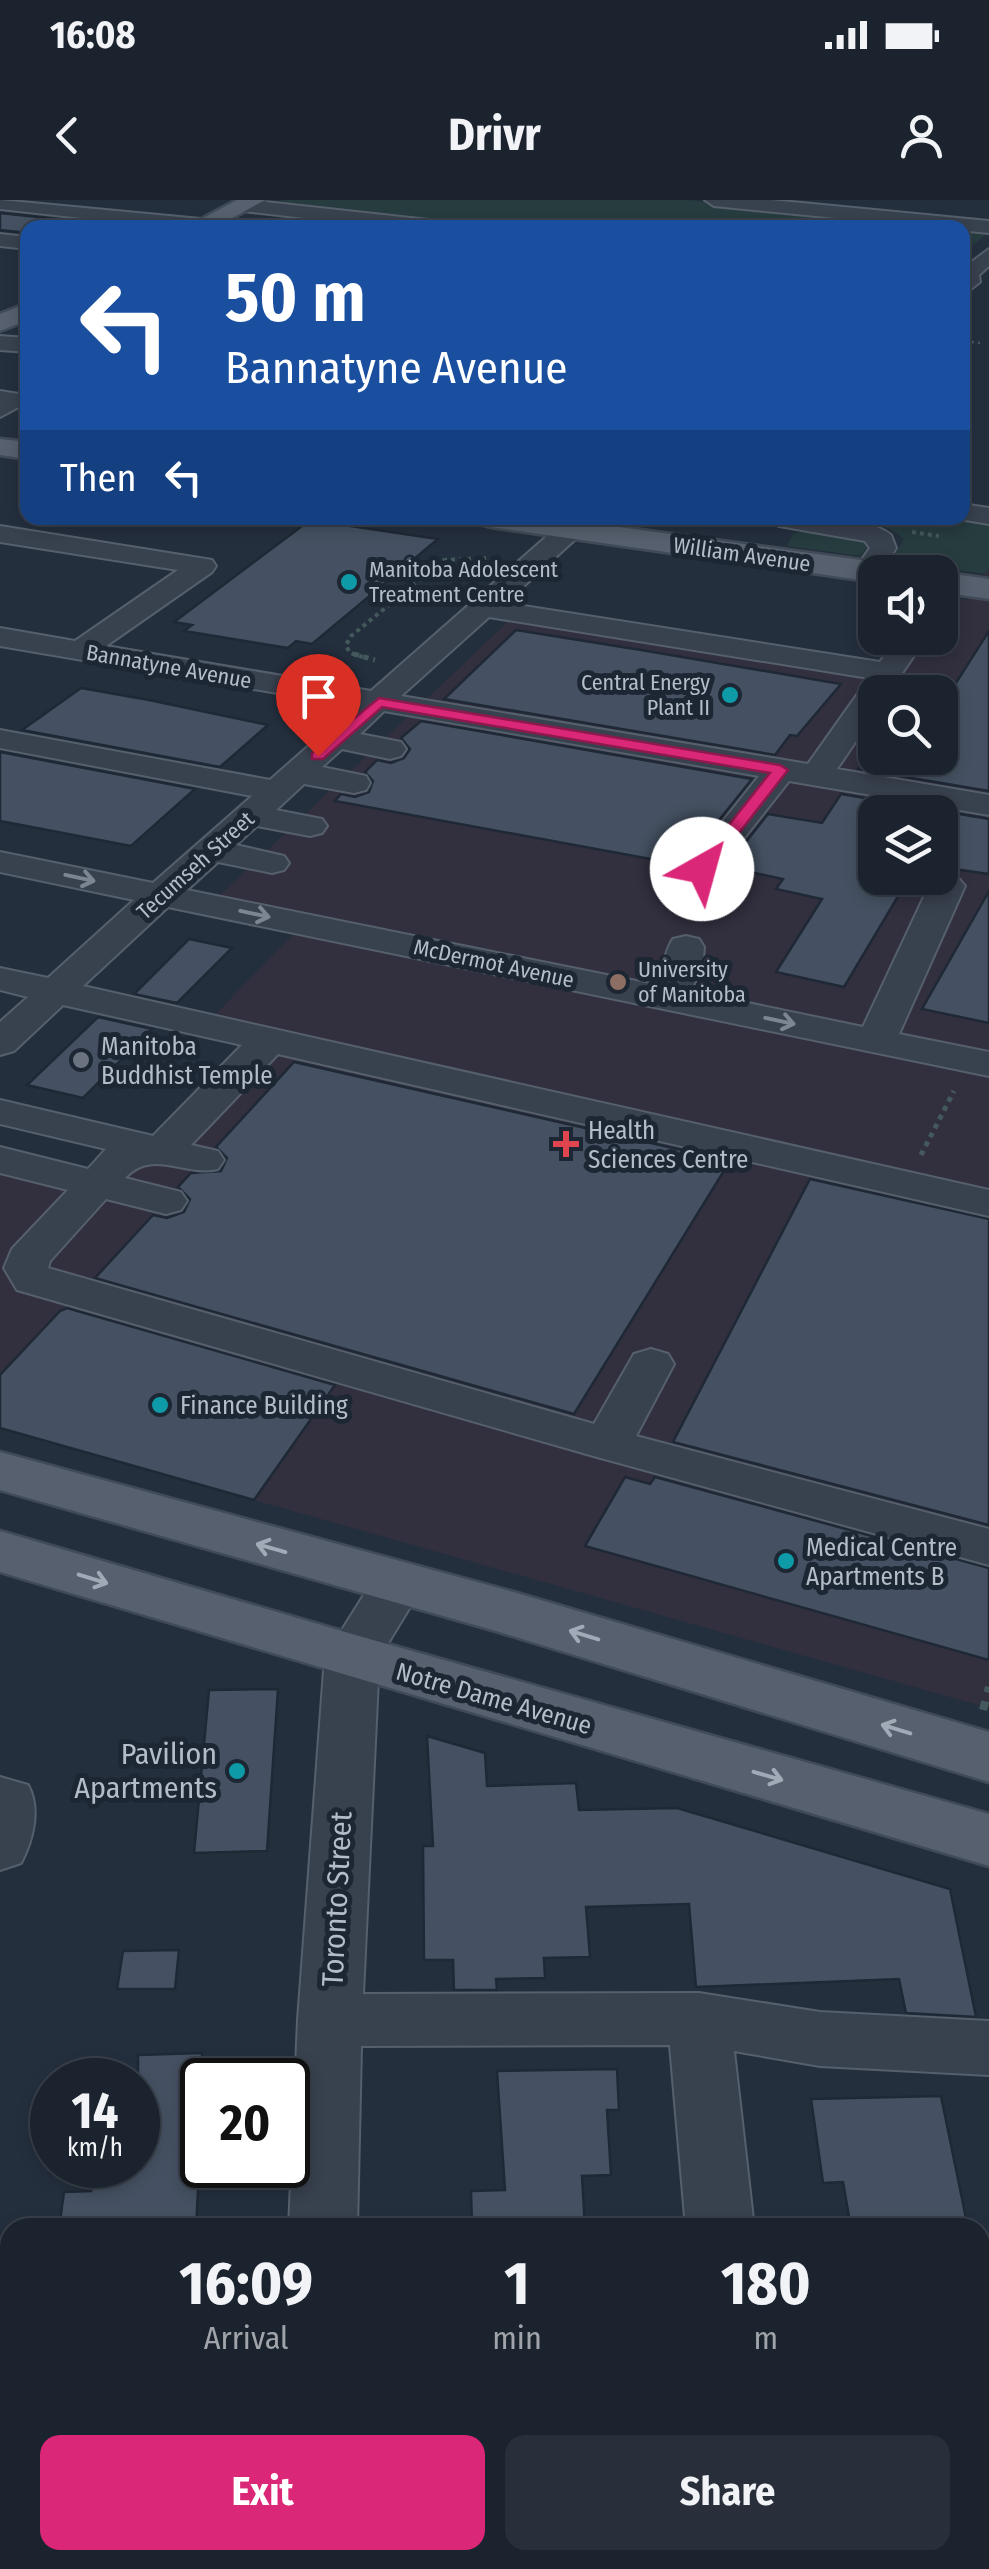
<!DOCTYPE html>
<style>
:root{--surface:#1b232e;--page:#282f3a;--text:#f1f3f6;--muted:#a0a4aa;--line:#39404a;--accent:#db2777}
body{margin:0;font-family:"Fira Sans Condensed",sans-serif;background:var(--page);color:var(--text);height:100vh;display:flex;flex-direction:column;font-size:38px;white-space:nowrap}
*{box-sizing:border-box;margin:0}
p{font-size:32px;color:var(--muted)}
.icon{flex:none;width:55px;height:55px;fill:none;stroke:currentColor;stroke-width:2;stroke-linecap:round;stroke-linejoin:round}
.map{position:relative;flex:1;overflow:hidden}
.details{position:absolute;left:0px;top:2018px;width:990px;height:352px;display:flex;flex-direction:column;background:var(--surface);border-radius:30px 30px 0 0;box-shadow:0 5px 15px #0003,0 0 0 2px var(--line)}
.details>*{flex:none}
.hud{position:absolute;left:20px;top:20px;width:950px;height:305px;border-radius:20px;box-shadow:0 5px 15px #0003,0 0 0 2px var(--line);background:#1a4fa0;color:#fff;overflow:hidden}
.fabs{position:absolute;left:858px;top:355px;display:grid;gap:20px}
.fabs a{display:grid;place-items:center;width:100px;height:100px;border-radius:20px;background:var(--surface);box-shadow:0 5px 15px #0003,0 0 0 2px var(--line);font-size:50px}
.speed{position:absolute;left:30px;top:1858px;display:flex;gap:20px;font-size:50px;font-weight:700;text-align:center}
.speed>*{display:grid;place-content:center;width:130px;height:130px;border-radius:50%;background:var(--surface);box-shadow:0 5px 15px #0003,0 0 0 2px var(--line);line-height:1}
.speed small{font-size:25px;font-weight:400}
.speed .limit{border:5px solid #111;border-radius:15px;background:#fff;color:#111}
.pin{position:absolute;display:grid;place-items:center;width:85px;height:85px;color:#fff;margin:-102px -42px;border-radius:50% 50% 50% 0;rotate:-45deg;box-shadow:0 0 10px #0007}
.pin .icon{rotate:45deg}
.me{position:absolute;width:110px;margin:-55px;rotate:38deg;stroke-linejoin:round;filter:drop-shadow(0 0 8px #0008)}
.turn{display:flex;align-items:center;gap:35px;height:210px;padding:0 40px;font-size:45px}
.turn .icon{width:130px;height:130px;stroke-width:2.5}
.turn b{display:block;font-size:70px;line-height:85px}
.then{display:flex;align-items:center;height:95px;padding:0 40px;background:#0003;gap:20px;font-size:38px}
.eta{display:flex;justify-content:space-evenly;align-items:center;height:170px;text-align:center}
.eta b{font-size:60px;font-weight:700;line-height:70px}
.primary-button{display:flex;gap:20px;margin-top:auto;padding:20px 40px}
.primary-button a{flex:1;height:115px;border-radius:20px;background:var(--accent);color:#fff;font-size:40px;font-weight:700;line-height:115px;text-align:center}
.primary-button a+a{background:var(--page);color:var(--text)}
.status{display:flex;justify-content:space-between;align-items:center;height:70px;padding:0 50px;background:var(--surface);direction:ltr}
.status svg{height:28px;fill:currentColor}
header{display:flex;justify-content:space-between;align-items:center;height:130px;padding:0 40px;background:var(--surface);font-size:45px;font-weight:700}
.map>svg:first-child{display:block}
</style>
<div class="status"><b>16:08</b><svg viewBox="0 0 49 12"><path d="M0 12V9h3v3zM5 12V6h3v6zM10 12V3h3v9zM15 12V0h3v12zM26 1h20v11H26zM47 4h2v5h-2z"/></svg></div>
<header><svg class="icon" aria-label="back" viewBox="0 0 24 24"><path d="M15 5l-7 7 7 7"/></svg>Drivr<svg class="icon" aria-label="person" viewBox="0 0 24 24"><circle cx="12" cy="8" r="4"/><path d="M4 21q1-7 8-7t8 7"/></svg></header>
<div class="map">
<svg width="989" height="2369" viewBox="0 0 989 2369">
<rect width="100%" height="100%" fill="#242f3e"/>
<path fill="#32303f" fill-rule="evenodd" d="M989,368V1508L0,1228V956L107,982L253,830L209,821L304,723L211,704L517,413L889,474L915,438H940L943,397L967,400ZM875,492H940V558H875ZM875,612H940V678H875Z"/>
<g fill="#263c3f">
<path d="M282,0H688L989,29V32L963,54L962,28H476L271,6Z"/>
<path d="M825,318L989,319V368L985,374L900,362L895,354L904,339C885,320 850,321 825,318Z"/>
<path d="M809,329L860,336L870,345L860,356L787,346L793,334Z"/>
</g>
<g fill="#455162" stroke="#1f2835" stroke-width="2.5">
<path d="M0,13L85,22L74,28H28V33L0,30Z"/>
<path d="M310,320L438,339L312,444L296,441L288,448L184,431L192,425L174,422Z"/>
<path d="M516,430L641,450L841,484L797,536L790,535L775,555L444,499Z"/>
<path d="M989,431V591L858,569L865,558H940V508Z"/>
<path d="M81,488L149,500L268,525L220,567L22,530Z"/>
<path d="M421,521L752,579L683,665L335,601L341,594L355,597L369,592L373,581L365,572L377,560L391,563L404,558L410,549L401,538Z"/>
<path d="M0,552L195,589L131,646L0,621Z"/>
<path d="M841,594L989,619V674L940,667V612H875V678H909L844,787L776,772L822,699L776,689L783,679L726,667L768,614L822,623Z"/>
<path d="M989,691V823L922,809Z"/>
<path d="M189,739L232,748L177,803L134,794Z"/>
<path d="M98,817L152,829L83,898L27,885Z"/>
<path d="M294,862L730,961L574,1214L95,1078L153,1015L167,1018L184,1012L190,999L178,987L191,973L221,971L227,958L216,947Z"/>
<path d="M810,979L989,1019V1325L673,1242Z"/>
<path d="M67,1108L335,1185L254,1300L0,1228V1175L60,1111Z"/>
<path d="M625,1277L650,1284L655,1277L989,1368V1460L585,1346Z"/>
<path d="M278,1489L267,1651L194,1653L209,1490Z"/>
<path d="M427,1536L485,1553L487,1586L576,1583L579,1610L677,1608L950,1689L976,1817L906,1813L899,1779L696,1787L689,1704L586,1707L590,1757L544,1758L545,1778L496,1779L497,1790H454L453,1760H424L423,1646H433Z"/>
<path d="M179,1750L175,1789H117L123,1751Z"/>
<path d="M202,1853L203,1972H199L196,2028H59L64,1992L91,1991L94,1965H138V1855Z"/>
<path d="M617,1869L619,1910H607L611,1975L582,1976L585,2028H472L471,1991L505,1990L497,1871Z"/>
<path d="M941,1896L968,2028H851L843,1982L823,1983L811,1899Z"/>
</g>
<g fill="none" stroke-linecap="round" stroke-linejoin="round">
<defs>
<g id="minor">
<path d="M0,0L201,19L210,25L172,28L0,9Z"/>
<path d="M247,0L447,22L456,28H392L242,11L233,5Z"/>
<path d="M705,0H771L989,21V33L714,6Z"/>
<path d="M0,34L28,37V49L0,46Z"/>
<path d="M989,49V66L979,75L980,82L962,96V69Z"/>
<path d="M0,136L28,138V152L0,150Z"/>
<path d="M0,191L25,195L28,202L0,217Z"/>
<path d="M962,304L989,308V324L953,318H962Z"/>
<path d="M766,318C799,316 864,314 891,335L896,348L881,372L868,379L854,371L870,348L865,341L779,326Z"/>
<path d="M571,321L580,323L584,329L580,335L505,403L880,462L898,438H926L889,492H875V513L837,569L989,595V615L789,581L714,676L702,679L690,676L685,669L759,576L384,511L360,534L401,542L406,549L401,556L390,559L342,549L322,567L366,576L370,583L366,590L354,593L304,584L276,610L322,619L327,626L322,633L310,636L257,626L236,645L284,656L289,663L284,670L272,673L218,662L187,690L656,785C664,770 664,752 673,739L686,736L699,739L704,747L702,769L690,791L863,827L929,686L935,679L947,675L959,679L965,686L899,834L989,852V876L168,707L83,786L989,990V1016L278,854L191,945L218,951L224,960L218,969C184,977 153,948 125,978L181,992L187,1001L181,1010L166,1014L106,999L50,1061L48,1068L594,1224L634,1154L651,1149L668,1154L674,1164L636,1236L989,1329V1365L590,1255L17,1090L4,1068L12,1049L68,990L0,973V947L88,969L106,949L0,924V900L153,936L242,845L63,805L14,851L0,855V822L28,797L0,790V768L48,778L134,700L0,672V652L153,683L252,596L0,548V530L270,580L354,506L0,446V428L75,441L178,370L0,342V326L212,360L216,366L212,372L106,446L371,491L562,323ZM489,417L869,478L808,564L401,496Z"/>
<path d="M398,1366L417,1371L424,1384L379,1458L363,1794L699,1793L820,1812L989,1821V1875L820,1866L734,1851L754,2028H686L670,1845L361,1846L357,2028H289L298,1820L325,1457L379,1371Z"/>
<path d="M0,1577L28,1585C41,1609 33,1640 21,1663L0,1670Z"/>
<path d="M274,2360H350L349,2369H273Z"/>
<path d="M717,2360H793L794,2369H718Z"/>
</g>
<g id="major">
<path d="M237,0H265L214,28H185Z"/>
<path d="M28,103V120L0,131V114Z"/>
<path d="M0,239L28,242V259L0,255Z"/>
<path d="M476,318H553L875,362L886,365L891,372H875V382L491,327L480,324Z"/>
<path d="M939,372H940L989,379V399L940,392Z"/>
<path d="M0,1252L510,1391L989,1532V1582L496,1431L0,1290Z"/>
<path d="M0,1331L352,1434L989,1614V1666L0,1372Z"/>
</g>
</defs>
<use href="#minor" stroke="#565f6c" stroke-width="4"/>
<use href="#major" stroke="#414a57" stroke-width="5"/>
<path stroke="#44595c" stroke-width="2.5" stroke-dasharray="4 4" stroke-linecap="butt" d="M962,141L980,143"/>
<g stroke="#44595c" stroke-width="4" stroke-dasharray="4 4" stroke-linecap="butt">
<path d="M912,332L939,336"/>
<path d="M363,457L350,453L346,445L351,436L444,360L486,358"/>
</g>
<g stroke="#44595c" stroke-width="5" stroke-dasharray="5 5" stroke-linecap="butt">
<path d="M354,454L375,460"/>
<path d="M921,955L954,891"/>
</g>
<path stroke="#44595c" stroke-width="8" stroke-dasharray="9 9" stroke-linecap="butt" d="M983,1510L989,1487"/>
<use href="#minor" fill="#38414e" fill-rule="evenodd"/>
<use href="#major" fill="#56606e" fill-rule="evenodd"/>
</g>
<defs><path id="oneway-shaft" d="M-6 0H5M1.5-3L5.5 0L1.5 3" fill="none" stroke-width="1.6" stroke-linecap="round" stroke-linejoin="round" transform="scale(2.5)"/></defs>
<g stroke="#7c8592">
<use href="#oneway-shaft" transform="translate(80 678) rotate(12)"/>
<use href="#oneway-shaft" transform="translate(255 714) rotate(12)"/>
<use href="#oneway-shaft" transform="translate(780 821) rotate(12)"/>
</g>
<g stroke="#a1aab7">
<use href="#oneway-shaft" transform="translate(271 1348) rotate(-164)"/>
<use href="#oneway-shaft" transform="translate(93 1379) rotate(17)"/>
<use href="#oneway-shaft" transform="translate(584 1435) rotate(-163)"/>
<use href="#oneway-shaft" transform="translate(896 1529) rotate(-163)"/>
<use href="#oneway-shaft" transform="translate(768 1576) rotate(16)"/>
</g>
<path fill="#db2777" stroke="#8e194d" stroke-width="2.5" d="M379,498L780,565L788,570L708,673L702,674L694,669L770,573L382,507L323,559H312V553Z"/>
<g fill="#0f9aa8" stroke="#1d2633" stroke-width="4">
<circle cx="349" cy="382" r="10"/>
<circle cx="730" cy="495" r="10"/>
<circle cx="160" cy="1205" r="10"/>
<circle cx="786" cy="1361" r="10"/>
<circle cx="237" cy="1571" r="10"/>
</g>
<circle fill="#8d6e63" stroke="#1d2633" stroke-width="4" cx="618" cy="782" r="10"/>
<circle fill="#6b7280" stroke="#1d2633" stroke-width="4" cx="81" cy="860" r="10"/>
<path fill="#e0444e" stroke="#1d2633" stroke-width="4" d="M561 929h10v10h10v10h-10v10h-10v-10h-10v-10h10z"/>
<g text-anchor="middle" stroke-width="10" stroke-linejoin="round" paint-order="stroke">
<g font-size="22" fill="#b4bcc9" stroke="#1d2633">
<text transform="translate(742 354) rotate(8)" y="8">William Avenue</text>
<text transform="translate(169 466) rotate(10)" y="8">Bannatyne Avenue</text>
<text transform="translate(195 665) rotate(-42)" y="8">Tecumseh Street</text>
<text transform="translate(494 763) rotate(12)" y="8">McDermot Avenue</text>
</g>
<g font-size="22" fill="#b4bcc9" stroke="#1d2633" text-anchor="start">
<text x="369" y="377">Manitoba Adolescent<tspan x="369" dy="25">Treatment Centre</tspan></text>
<text x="710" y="490" text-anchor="end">Central Energy<tspan x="710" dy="25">Plant II</tspan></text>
<text x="638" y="777">University<tspan x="638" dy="25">of Manitoba</tspan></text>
</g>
<g font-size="25" fill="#b4bcc9" stroke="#1d2633" text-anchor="start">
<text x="101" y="855">Manitoba<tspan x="101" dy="29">Buddhist Temple</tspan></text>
<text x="588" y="939">Health<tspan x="588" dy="29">Sciences Centre</tspan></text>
<text x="180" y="1214">Finance Building</text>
<text x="806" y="1356">Medical Centre<tspan x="806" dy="29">Apartments B</tspan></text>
</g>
<g font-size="25" fill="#b4bcc9" stroke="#1d2633">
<text transform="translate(494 1498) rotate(16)" y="9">Notre Dame Avenue</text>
</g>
<g font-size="30" fill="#b4bcc9" stroke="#1d2633" text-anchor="end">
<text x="217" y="1564">Pavilion<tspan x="217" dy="34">Apartments</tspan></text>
</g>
<g font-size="30" fill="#b4bcc9" stroke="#1d2633">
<text transform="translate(337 1699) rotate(-87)" y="10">Toronto Street</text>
</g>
</g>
</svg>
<div class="fabs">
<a><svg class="icon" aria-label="sound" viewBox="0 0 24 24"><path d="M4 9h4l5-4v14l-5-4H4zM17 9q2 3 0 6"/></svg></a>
<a><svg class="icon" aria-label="search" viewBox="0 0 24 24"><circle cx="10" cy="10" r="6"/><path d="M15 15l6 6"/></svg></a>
<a><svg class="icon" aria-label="layers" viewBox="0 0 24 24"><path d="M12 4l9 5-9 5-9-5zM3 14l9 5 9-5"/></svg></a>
</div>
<div class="speed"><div>14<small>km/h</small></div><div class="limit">20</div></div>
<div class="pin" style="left:318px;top:556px;background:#d93025"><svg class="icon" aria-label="arrive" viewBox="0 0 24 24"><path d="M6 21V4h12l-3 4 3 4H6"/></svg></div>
<svg class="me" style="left:702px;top:669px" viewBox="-20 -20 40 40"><circle r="19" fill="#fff"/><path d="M0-13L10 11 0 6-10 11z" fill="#db2777"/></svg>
<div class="hud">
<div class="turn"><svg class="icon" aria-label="left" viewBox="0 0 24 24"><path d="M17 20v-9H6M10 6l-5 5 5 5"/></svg><div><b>50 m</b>Bannatyne Avenue</div></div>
<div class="then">Then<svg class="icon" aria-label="left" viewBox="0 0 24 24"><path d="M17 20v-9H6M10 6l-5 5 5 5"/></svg></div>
</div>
<section class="details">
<div class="eta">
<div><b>16:09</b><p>Arrival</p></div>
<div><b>1</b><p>min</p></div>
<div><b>180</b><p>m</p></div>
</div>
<div class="primary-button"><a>Exit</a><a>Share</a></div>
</section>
</div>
